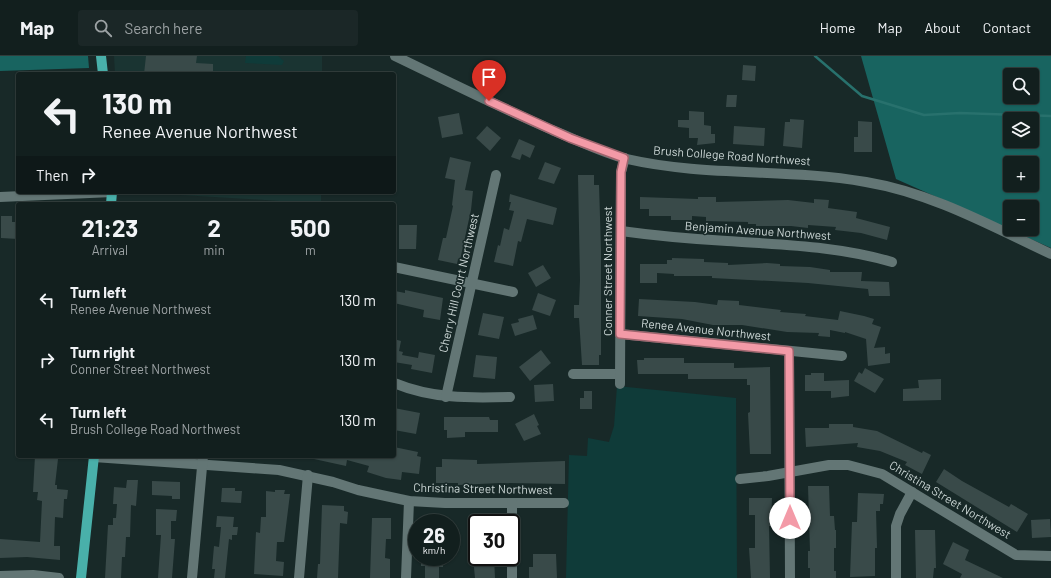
<!DOCTYPE html>
<meta charset="utf-8">
<style>
:root{--surface:#121f1e;--page:#1b2727;--text:#f1f3f6;--muted:#9ca2a4;--line:#313d3c}
body{margin:0;font-family:Barlow,sans-serif;background:var(--page);color:var(--text);height:100vh;display:flex;flex-direction:column;font-size:15px;white-space:nowrap}
*{box-sizing:border-box;margin:0}
p{font-size:13px;color:var(--muted)}
.icon{flex:none;width:22px;height:22px;fill:none;stroke:currentColor;stroke-width:2;stroke-linecap:round;stroke-linejoin:round}
.map{position:relative;flex:1;overflow:hidden}
.details{position:absolute;left:16px;top:146px;width:380px;height:256px;display:flex;flex-direction:column;background:var(--surface);border-radius:4px;box-shadow:0 1px 3px #0004,0 0 0 1px var(--line)}
.details>*{flex:none}
.banner{position:absolute;left:16px;top:16px;width:380px;height:122px;border-radius:4px;box-shadow:0 1px 3px #0004,0 0 0 1px var(--line);background:#121f1e;color:var(--text);overflow:hidden}
.fabs{position:absolute;left:1003px;top:12px;display:grid;gap:8px}
.fabs a{display:grid;place-items:center;width:36px;height:36px;border-radius:4px;background:var(--surface);box-shadow:0 1px 3px #0004,0 0 0 1px var(--line);font-size:20px}
.speed{position:absolute;left:408px;top:458px;display:flex;gap:8px;font-size:20px;font-weight:700;text-align:center}
.speed>*{display:grid;place-content:center;width:52px;height:52px;border-radius:50%;background:var(--surface);box-shadow:0 1px 3px #0004,0 0 0 1px var(--line);line-height:1}
.speed small{font-size:10px;font-weight:400}
.speed .limit{border:2px solid #111;border-radius:6px;background:#fff;color:#111}
.pin{position:absolute;display:grid;place-items:center;width:34px;height:34px;color:#fff;margin:-41px -17px;border-radius:50% 50% 50% 0;rotate:-45deg;box-shadow:0 0 4px #0007}
.pin .icon{rotate:45deg}
.me{position:absolute;width:44px;margin:-22px;rotate:0deg;stroke-linejoin:round;filter:drop-shadow(0 0 3px #0008)}
.turn{display:flex;align-items:center;gap:14px;height:84px;padding:0 20px;font-size:18px}
.turn .icon{width:52px;height:52px;stroke-width:2.5}
.turn b{display:block;font-size:28px;line-height:34px}
.then{display:flex;align-items:center;height:38px;padding:0 20px;background:#0003;gap:8px;font-size:15px}
.eta{display:flex;justify-content:space-evenly;align-items:center;height:68px;text-align:center}
.eta b{font-size:24px;font-weight:700;line-height:28px}
ul{padding:0;list-style:none}
li{display:flex;align-items:center;gap:12px;height:60px;padding:0 20px}
li div{flex:1}
li b{display:block;font-size:15px}
li em{font-style:normal}
header{display:flex;align-items:center;gap:24px;box-sizing:border-box;height:56px;padding:0 20px;background:var(--surface);border-bottom:1px solid var(--line)}
header strong{font-size:19px}
nav{display:flex;gap:22px;margin-inline-start:auto;font-size:14px}
.search{width:280px;height:36px;background:var(--page);display:flex;align-items:center;gap:10px;box-sizing:border-box;padding:0 14px;border-radius:4px;color:var(--muted);font-size:15px}
.map>svg:first-child{display:block}
</style>
<header>
<strong>Map</strong>
<div class="search"><svg class="icon" aria-label="search" viewBox="0 0 24 24"><circle cx="10" cy="10" r="6"/><path d="M15 15l6 6"/></svg>Search here</div>
<nav><a>Home</a><a>Map</a><a>About</a><a>Contact</a></nav>
</header>
<div class="map">
<svg width="1051" height="522" viewBox="0 0 1051 522">
<rect width="100%" height="100%" fill="#182928"/>
<g fill="#1a3432">
<path d="M114,0H322V18H115Z"/>
<path d="M130,136H321V148L265,144Z"/>
</g>
<g fill="#0f3b39">
<path d="M246,0H278L284,5L282,9L245,7Z"/>
<path d="M617,330L736,342L737,522H566L569,399L587,400L588,382L609,386L614,370Z"/>
</g>
<g fill="#186460" fill-rule="evenodd">
<path d="M0,0H88L89,12L0,15Z"/>
<path d="M861,0H1051V192L896,123ZM1010,19H1032V41H1010ZM1010,63H1032V85H1010ZM1010,107H1032V129H1010ZM1010,151H1032V173H1010Z"/>
</g>
<g fill="none" stroke-linecap="round" stroke-linejoin="round">
<path stroke="#28716d" stroke-width="2.5" d="M815,0L862,40L924,59L960,57L1051,60"/>
</g>
<g fill="#394a49">
<path d="M146,0H197L196,7L213,8V18H144Z"/>
<path d="M743,9L756,10L755,25L742,24Z"/>
<path d="M727,39H737L736,51H726Z"/>
<path d="M689,55L704,56V69L711,70V78H715V87L697,89L698,82H689V72L678,71V64H689Z"/>
<path d="M459,57L463,78L442,82L438,61Z"/>
<path d="M790,63L804,64L802,92L783,90L785,66H790Z"/>
<path d="M858,65L872,66V96H854V81H858Z"/>
<path d="M487,70L501,82L490,95L476,82Z"/>
<path d="M734,70L765,72L764,90L733,88Z"/>
<path d="M519,83L535,90L530,102L522,98L520,104L511,101Z"/>
<path d="M450,101L471,106L465,134L473,135L471,154L460,204L458,203L457,208L438,204L443,182H446L453,150L452,149L455,124L445,122Z"/>
<path d="M545,106L561,112L554,128L538,123Z"/>
<path d="M578,119H594V129H599L601,193V299H599V309H582L579,262H574V249H579L580,224Z"/>
<path d="M510,138L557,152L553,169L527,163L521,186L518,185L513,210L494,206L498,189L500,190L504,172L509,174L514,155L509,154L511,146H509Z"/>
<path d="M640,141L698,143V141H716V146L788,144L814,147V143L829,144L828,152L857,156L856,162L890,171L887,184L861,177L835,174L836,171L808,169V172L791,170H756V168H748V166L706,165V161L692,160V164H671V160H649V153H640Z"/>
<path d="M1,160H12V166H18V183L1,182Z"/>
<path d="M399,169H417L416,193H399Z"/>
<path d="M672,202L704,203V206L728,207V209L767,207L780,208V210L810,211L830,214V216H862L861,225L889,226L890,240H869L868,233L808,227L712,222V220H674V218L657,217V227H640V208H667V204H672Z"/>
<path d="M543,209L551,222L536,231L528,217Z"/>
<path d="M405,234L443,242L440,264L423,261L424,254L394,247L395,235L405,237Z"/>
<path d="M538,237L556,244L550,260L532,254Z"/>
<path d="M639,243L695,246L717,249L718,244L739,245V249L781,254L780,256L806,258L805,260L838,264L840,255L864,260L874,263L872,268L881,271L874,292L885,291V298L890,297V307L868,310L866,283L845,276V277L830,274V281L818,280L819,277L787,276L742,269H713L682,263L638,260Z"/>
<path d="M483,257L504,261L499,283L478,279Z"/>
<path d="M533,259L537,273L515,280L511,268L519,266L518,263Z"/>
<path d="M394,283L401,285L399,295L403,296L402,299L418,302L419,296L435,299L432,317L411,313L412,309L394,306Z"/>
<path d="M541,294L551,307L530,325L519,311Z"/>
<path d="M476,299L497,301L495,323L473,321Z"/>
<path d="M644,302H684V307H734V312L770,311L771,398H750L748,357L750,356V329H747V323H688V318H638L637,304H644Z"/>
<path d="M865,312L884,323L875,337L854,325L859,316L862,318Z"/>
<path d="M811,317H824V325L849,324V340L831,342V335H805V319H811Z"/>
<path d="M941,323V344L903,345V333L919,332L918,324Z"/>
<path d="M553,328L554,345L535,346L534,329Z"/>
<path d="M584,335H592V353H580V342H584Z"/>
<path d="M394,352L420,357L416,378L394,374Z"/>
<path d="M534,358L539,369L537,370L541,378L524,385L515,368Z"/>
<path d="M444,361H489L490,364H498V376H465V381L447,382V374H444Z"/>
<path d="M829,368H853V371L877,375L922,397L923,395L931,399L922,418L905,409L907,406L880,395L857,391L858,387L806,391L805,372H829Z"/>
<path d="M394,391L418,396L417,400L421,401L419,418L402,416L401,424L386,422L367,416L369,410L347,404L346,410L314,403V400H394Z"/>
<path d="M35,400L58,403L55,429H57V433L68,434L67,443H64L63,462L55,461L54,490H60V504L27,501L0,502V483L40,486L42,445L37,444L38,436H33Z"/>
<path d="M442,403L477,404V408L565,405V428L500,427L458,429V427H436V411H442Z"/>
<path d="M944,413L962,425L1009,451L1011,448L1028,458L1017,476L936,426Z"/>
<path d="M127,424H138L136,450L131,449L130,481H126L125,501H122L121,522H105L108,469H113V462H116L117,448H113L114,431L126,432Z"/>
<path d="M152,425L180,426V443H172V440L152,439Z"/>
<path d="M808,430H829L830,460H834L835,474H836V492H834V515H836V522H810V512H808V495H810Z"/>
<path d="M222,432H235V435H242L241,447L221,446Z"/>
<path d="M275,434H285L284,438H290L284,486H277L276,505L284,506L283,520L254,518L256,476L260,477L261,461H266V435L275,436Z"/>
<path d="M858,437L884,438L883,448H880V455H876L877,492H875V520L850,521L852,466H857Z"/>
<path d="M749,442H772L771,470H769L770,522H751L749,492H755V459H749Z"/>
<path d="M322,449L344,450V455L348,456L347,468L340,467L338,522H317L318,508H320Z"/>
<path d="M156,453L177,454L176,465H171V483H175L172,522H158L161,479H156Z"/>
<path d="M217,460L234,461L233,471H238L237,479H232V484L229,483L225,522H214L215,513H212L214,490L219,491L221,471H216Z"/>
<path d="M372,462H391V483H386L385,502L390,503V522H370Z"/>
<path d="M1050,463L1051,481L1032,482L1031,464Z"/>
<path d="M915,474H935L936,512H934L933,522H916Z"/>
<path d="M953,486L969,494L965,504L1003,522H960L962,518L943,508Z"/>
<path d="M533,498H556L557,522H529V511H533Z"/>
<path d="M421,501H443V511H439V522H425V510H421Z"/>
<path d="M473,501H494L495,522H475Z"/>
</g>
<g fill="none" stroke-linecap="round" stroke-linejoin="round">
<g stroke="#637675" stroke-width="10">
<path d="M395,0C447,25 499,51 552,74C577,84 602,97 627,103C705,121 787,112 866,126C932,137 991,170 1051,198"/>
<path d="M0,141L112,136"/>
<path d="M621,175C657,180 692,183 727,185C783,189 838,190 892,206"/>
<path d="M394,211L513,236"/>
<path d="M620,278L842,300"/>
<path d="M789,295L790,522"/>
<path d="M573,318H620"/>
<path d="M394,327C433,343 469,342 510,341"/>
<path d="M620,328L621,116L625,102"/>
<path d="M446,341L496,119"/>
<path d="M94,401L279,414L333,426L358,434L409,445L445,447H564"/>
<path d="M740,423L768,420L829,409H848L882,418L1016,499L1051,500"/>
<path d="M512,447V522"/>
<path d="M0,520L33,519L59,522"/>
<path d="M192,522L203,400"/>
<path d="M299,522L308,419"/>
<path d="M406,522L409,445"/>
<path d="M896,522V470L900,458L912,436"/>
</g>
<g stroke="#49b0aa" stroke-width="10">
<path d="M101,0L103,18"/>
<path d="M111,148L112,136"/>
<path d="M81,522L94,400"/>
</g>
</g>
<g fill="none" stroke-linecap="round" stroke-linejoin="round">
<defs>
<path id="route" d="M489,45L570,82L624,102L621,116L620,278L789,295L790,462"/>
</defs>
<use href="#route" stroke="#9e646d" stroke-width="10"/>
<use href="#route" stroke="#f39aa7" stroke-width="7"/>
</g>
<g text-anchor="middle" stroke-width="3" stroke-linejoin="round" paint-order="stroke">
<g font-size="12" fill="#ccd7d6" stroke="#182928">
<text transform="translate(732 100) rotate(4)" y="4">Brush College Road Northwest</text>
<text transform="translate(758 175) rotate(4)" y="4">Benjamin Avenue Northwest</text>
<text transform="translate(608 215) rotate(-90)" y="4">Conner Street Northwest</text>
<text transform="translate(459 227) rotate(-77)" y="4">Cherry Hill Court Northwest</text>
<text transform="translate(706 274) rotate(6)" y="4">Renee Avenue Northwest</text>
<text transform="translate(483 433) rotate(1)" y="4">Christina Street Northwest</text>
<text transform="translate(950 444) rotate(31)" y="4">Christina Street Northwest</text>
</g>
</g>
</svg>
<div class="fabs">
<a><svg class="icon" aria-label="search" viewBox="0 0 24 24"><circle cx="10" cy="10" r="6"/><path d="M15 15l6 6"/></svg></a>
<a><svg class="icon" aria-label="layers" viewBox="0 0 24 24"><path d="M12 4l9 5-9 5-9-5zM3 14l9 5 9-5"/></svg></a>
<a>+</a>
<a>−</a>
</div>
<div class="speed"><div>26<small>km/h</small></div><div class="limit">30</div></div>
<div class="pin" style="left:489px;top:45px;background:#d93025"><svg class="icon" aria-label="arrive" viewBox="0 0 24 24"><path d="M6 21V4h12l-3 4 3 4H6"/></svg></div>
<svg class="me" style="left:790px;top:462px" viewBox="-20 -20 40 40"><circle r="19" fill="#fff"/><path d="M0-13L10 11 0 6-10 11z" fill="#f39aa7"/></svg>
<div class="banner">
<div class="turn"><svg class="icon" aria-label="left" viewBox="0 0 24 24"><path d="M17 20v-9H6M10 6l-5 5 5 5"/></svg><div><b>130 m</b>Renee Avenue Northwest</div></div>
<div class="then">Then<svg class="icon" aria-label="right" viewBox="0 0 24 24"><path d="M7 20v-9h11M14 6l5 5-5 5"/></svg></div>
</div>
<section class="details">
<div class="eta">
<div><b>21:23</b><p>Arrival</p></div>
<div><b>2</b><p>min</p></div>
<div><b>500</b><p>m</p></div>
</div>
<ul>
<li><svg class="icon" aria-label="left" viewBox="0 0 24 24"><path d="M17 20v-9H6M10 6l-5 5 5 5"/></svg><div><b>Turn left</b><p>Renee Avenue Northwest</p></div><em>130 m</em></li>
<li><svg class="icon" aria-label="right" viewBox="0 0 24 24"><path d="M7 20v-9h11M14 6l5 5-5 5"/></svg><div><b>Turn right</b><p>Conner Street Northwest</p></div><em>130 m</em></li>
<li><svg class="icon" aria-label="left" viewBox="0 0 24 24"><path d="M17 20v-9H6M10 6l-5 5 5 5"/></svg><div><b>Turn left</b><p>Brush College Road Northwest</p></div><em>130 m</em></li>
</ul>
</section>
</div>
